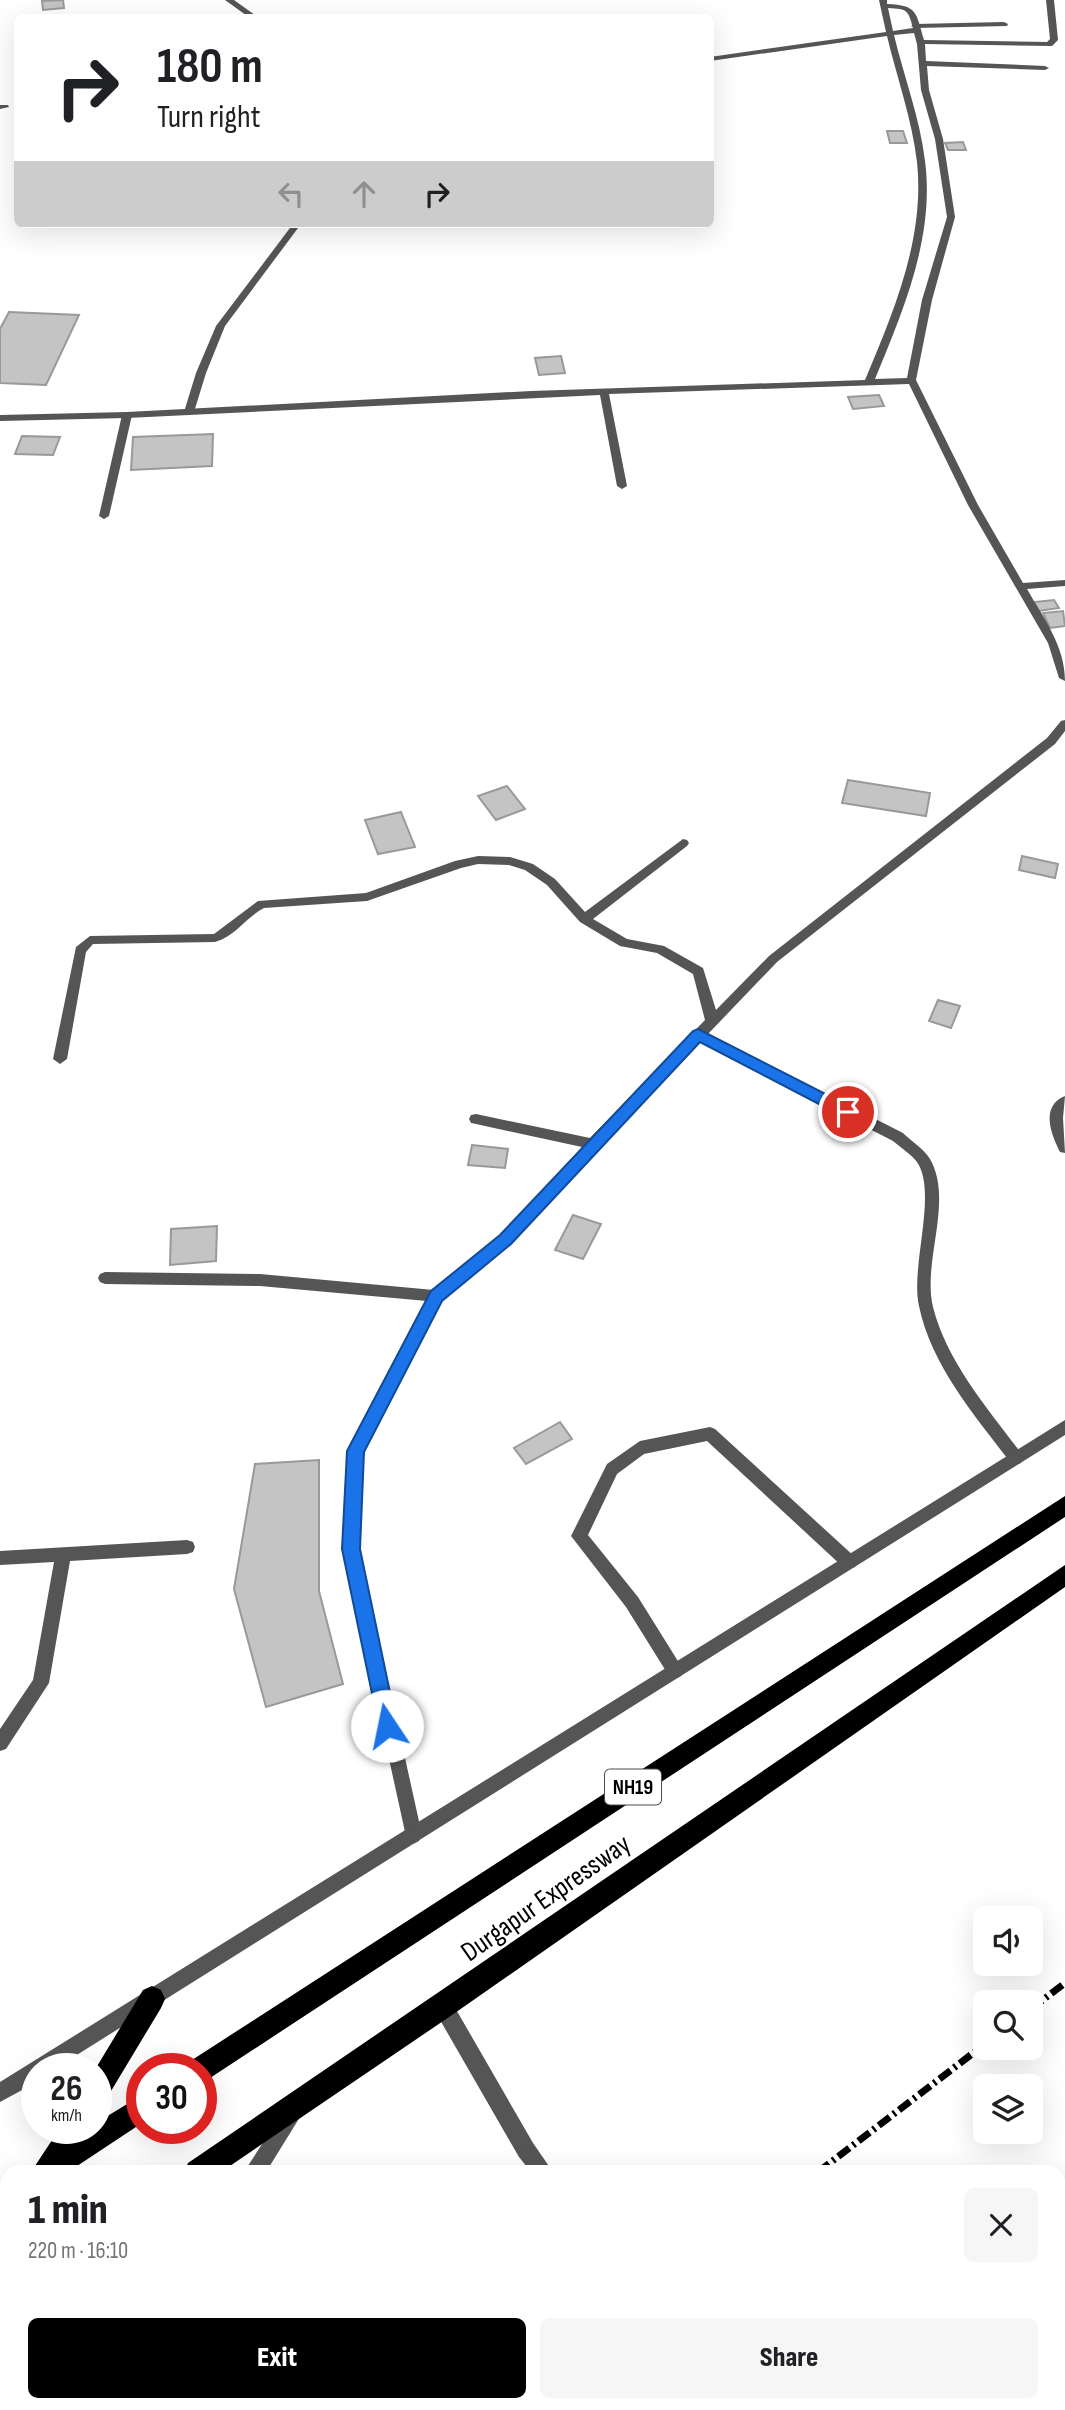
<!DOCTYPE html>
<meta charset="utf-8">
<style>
:root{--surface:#fff;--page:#f6f6f6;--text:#202124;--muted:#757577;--accent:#000}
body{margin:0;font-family:"Sofia Sans Condensed",sans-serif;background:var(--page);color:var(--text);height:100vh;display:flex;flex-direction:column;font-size:26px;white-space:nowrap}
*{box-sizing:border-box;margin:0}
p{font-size:23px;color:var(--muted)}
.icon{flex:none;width:38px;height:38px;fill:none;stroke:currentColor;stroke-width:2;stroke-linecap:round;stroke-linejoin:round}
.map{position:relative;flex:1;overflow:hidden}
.panel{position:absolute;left:0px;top:2165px;width:1066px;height:247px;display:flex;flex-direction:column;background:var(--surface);border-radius:21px 21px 0 0;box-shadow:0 7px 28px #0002}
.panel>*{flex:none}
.hud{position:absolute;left:14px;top:14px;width:700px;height:214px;border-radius:10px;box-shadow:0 7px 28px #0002;background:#fff;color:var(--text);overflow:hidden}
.buttons{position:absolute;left:973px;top:1906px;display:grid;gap:14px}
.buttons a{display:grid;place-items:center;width:70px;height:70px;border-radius:10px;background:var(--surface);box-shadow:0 7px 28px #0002;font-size:35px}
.speed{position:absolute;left:21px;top:2053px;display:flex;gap:14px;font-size:35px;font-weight:700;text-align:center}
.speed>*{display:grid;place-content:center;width:91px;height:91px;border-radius:50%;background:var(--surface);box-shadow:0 7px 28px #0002;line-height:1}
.speed small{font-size:18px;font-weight:400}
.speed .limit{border:10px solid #d22;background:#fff;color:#111}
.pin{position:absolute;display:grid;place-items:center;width:60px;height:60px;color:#fff;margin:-30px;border:4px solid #fff;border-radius:50%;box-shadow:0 2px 7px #0007}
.me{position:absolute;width:77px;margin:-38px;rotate:349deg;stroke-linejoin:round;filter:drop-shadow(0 0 5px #0008)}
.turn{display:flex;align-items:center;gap:24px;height:147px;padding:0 28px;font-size:32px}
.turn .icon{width:91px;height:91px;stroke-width:2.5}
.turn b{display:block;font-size:49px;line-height:60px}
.lanes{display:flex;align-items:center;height:66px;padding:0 28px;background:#0003;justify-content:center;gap:35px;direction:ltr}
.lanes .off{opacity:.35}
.round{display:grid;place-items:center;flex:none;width:74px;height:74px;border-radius:10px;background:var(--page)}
.summary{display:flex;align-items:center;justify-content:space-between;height:119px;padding:0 28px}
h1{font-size:42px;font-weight:800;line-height:52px}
.cta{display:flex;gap:14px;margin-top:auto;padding:14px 28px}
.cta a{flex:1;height:80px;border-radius:10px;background:var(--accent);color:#fff;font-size:28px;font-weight:800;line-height:80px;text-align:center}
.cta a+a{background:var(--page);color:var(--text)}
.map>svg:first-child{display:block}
</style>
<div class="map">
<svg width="1065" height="2410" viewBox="0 0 1065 2410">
<rect width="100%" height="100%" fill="#fff"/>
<g fill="#c4c4c4" stroke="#999" stroke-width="2">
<path d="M63,0L64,8L43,10L42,1Z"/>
<path d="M887,131H903L907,143H890Z"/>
<path d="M963,142L966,150H948L945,143Z"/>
<path d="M9,312L79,315L46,385L0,383V329Z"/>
<path d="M561,356L565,373L539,375L535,358Z"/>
<path d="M879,395L884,406L853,409L848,397Z"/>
<path d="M213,434L212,466L131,470L133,437Z"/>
<path d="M22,436L60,437L53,455L15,454Z"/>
<path d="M1054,600L1059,608L1039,611L1034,602Z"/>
<path d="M1063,611L1065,626L1050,628L1043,613Z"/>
<path d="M848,780L930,793L926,816L842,803Z"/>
<path d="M507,786L525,809L496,820L478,796Z"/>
<path d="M401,812L415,847L378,854L365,820Z"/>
<path d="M1022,856L1058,864L1055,878L1019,870Z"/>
<path d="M938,1000L960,1006L951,1028L929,1021Z"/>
<path d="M472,1145L508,1149L505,1168L468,1165Z"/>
<path d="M573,1215L601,1224L583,1259L555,1250Z"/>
<path d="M217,1226L216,1261L170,1265L171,1229Z"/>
<path d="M560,1422L572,1439L526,1464L514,1448Z"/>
<path d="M319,1460V1591L343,1684L266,1707L234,1589L255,1464Z"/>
</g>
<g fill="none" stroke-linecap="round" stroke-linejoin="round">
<g fill="#555" fill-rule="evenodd">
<path d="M1004,22L1008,24L1007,26L915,28L911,26L915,24Z"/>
<path d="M293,224H301L225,326L206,373L194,412L186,414L184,412L196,373L216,326Z"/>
<path d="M127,412L132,415L109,516L104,519L99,516L122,415Z"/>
</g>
<g fill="#555" fill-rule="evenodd">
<path d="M225,0H234L259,18H250Z"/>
<path d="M879,0H887V4C918,5 916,13 924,40L1047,42L1050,39L1046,0H1054L1058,40L1052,46L925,44L926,61L1045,66L1049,68L1045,70L927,66L929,90L943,139L955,217L932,300L916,380L978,505L1023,583L1065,580V586L1027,589C1044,619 1065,646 1065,681L1059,678L1048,643L968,505L909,384L609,394L627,486L622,489L617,486L600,395L127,418L0,421V415L127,412L531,391L865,380C894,311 925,238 917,162C912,119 897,78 887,36L710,61V57L886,32ZM888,8C908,9 908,10 913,28L893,31ZM914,33L917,44L921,90L935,139L947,217L922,300L907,378L875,379C903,311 935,237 925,161C920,118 904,77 894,35Z"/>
<path d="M0,105H8L9,107L0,109Z"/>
<path d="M1065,720V731L1055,744L777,962L708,1034L903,1133C912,1142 923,1148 930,1159C954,1201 922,1261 933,1307C947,1362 988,1409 1021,1453L1024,1458L1021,1463L1016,1465L1011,1463C975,1416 931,1365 919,1306C910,1267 938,1193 917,1162C911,1154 901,1148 893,1141L700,1042L598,1148L511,1243L442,1300L363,1451L359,1549L422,1835L419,1841L413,1844L407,1841L343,1549L347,1451L427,1301L260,1286L105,1284L100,1282L98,1278L100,1274L105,1272L260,1274L434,1290L501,1235L582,1147L476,1124L471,1123L469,1119L471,1115L476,1114L590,1138L705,1020L693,974L657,953L620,946L580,922L547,885L525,870L509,865L478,864L461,868L367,901L264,908C245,918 236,936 215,942L93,944L86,952L67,1059L60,1064L53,1059L76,947L90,936L214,934L258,901L366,893L455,861L478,856L510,857L533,864L555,879L585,912L683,839L687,840L689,843L687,846L593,919L627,939L664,946L703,968L716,1010L769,956L1047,738L1061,721Z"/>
<path d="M1065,1096L1063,1118L1065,1153L1060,1152C1051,1134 1040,1106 1065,1096Z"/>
<path d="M710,1427L715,1429L855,1557L857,1562L855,1567L849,1569L843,1567L707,1441L644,1454L617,1474L588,1535L638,1597L681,1666L683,1671L681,1676L675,1679L669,1676L626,1607L571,1536L607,1464L640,1441Z"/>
<path d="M187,1540L193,1542L195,1547L193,1552L187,1554L70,1561L49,1683L6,1749L0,1751V1729L33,1680L54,1562L0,1565V1551Z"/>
<path d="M443,1997L450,1999L533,2143L553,2172H531L519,2157L436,2013L434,2006L436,1999Z"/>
<path d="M738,2404H762L764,2410H740Z"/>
</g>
<g fill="#555" fill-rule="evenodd">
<path d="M1065,1420V1435L56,2068H37V2082L0,2102V2082Z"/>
<path d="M291,2108L298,2110L300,2117L266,2172H244L284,2110Z"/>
<path d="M7,2399V2404H27L25,2410H0Z"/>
</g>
<g fill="#000" fill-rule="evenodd">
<path d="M1065,1496V1517L210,2078L201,2082V2068H188L192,2060Z"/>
<path d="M1065,1565V1587L452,2015L221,2172H184L188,2163Z"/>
<path d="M152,1986L161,1990L165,1999L161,2008L105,2101L96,2105V2068L143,1990Z"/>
<path d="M142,2095V2123L68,2172H31L60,2128H96V2123Z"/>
<path d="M7,2183V2210L0,2213V2186Z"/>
<path d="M7,2287V2316L0,2319V2290Z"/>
</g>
<g stroke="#000" stroke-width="7" stroke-dasharray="14 4.5 2.5 4.5" stroke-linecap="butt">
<path d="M1031,2009L1065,1983"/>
<path d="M818,2172L985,2044"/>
<path d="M505,2410L513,2404"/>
</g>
</g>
<path fill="#1a73e8" stroke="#114b97" stroke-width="2" d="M698,1029L853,1108L856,1112L848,1118L842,1116L700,1042L511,1244L442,1301L364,1452L360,1549L397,1726L394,1732L387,1735L380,1732L342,1549L347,1451L431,1291L500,1235L693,1031Z"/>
<g text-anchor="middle" stroke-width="5" stroke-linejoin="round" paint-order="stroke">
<rect fill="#fff" stroke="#4c4c4c" stroke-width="2" x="605" y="1769.5" width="56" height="35" rx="5"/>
<g font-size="21" font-weight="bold" fill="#000">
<text x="633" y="1794">NH19</text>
</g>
<g font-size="28" fill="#000" stroke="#fff">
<text transform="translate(545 1897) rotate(-35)" y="10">Durgapur Expressway</text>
</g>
</g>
</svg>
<div class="buttons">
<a><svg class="icon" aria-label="sound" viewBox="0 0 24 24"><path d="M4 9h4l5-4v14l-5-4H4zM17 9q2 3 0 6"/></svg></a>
<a><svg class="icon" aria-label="search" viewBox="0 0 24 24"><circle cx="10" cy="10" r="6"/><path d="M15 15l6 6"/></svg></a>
<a><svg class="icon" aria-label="layers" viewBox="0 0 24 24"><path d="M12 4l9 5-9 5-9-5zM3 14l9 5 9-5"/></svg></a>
</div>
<div class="speed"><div>26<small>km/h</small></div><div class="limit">30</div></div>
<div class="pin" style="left:848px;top:1112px;background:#d93025"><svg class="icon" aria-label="arrive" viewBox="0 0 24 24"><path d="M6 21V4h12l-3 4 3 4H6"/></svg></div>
<svg class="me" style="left:387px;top:1726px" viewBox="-20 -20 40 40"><circle r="19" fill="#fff"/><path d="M0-13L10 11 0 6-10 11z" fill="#1a73e8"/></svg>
<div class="hud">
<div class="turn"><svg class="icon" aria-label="right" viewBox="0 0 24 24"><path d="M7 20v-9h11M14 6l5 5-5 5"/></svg><div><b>180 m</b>Turn right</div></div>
<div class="lanes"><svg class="icon off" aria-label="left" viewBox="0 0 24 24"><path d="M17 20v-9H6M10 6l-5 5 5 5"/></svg><svg class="icon off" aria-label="ahead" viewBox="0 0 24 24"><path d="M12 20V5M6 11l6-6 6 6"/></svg><svg class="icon" aria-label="right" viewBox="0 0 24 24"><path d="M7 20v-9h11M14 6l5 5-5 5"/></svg></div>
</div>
<section class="panel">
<div class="summary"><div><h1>1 min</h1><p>220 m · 16:10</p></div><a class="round"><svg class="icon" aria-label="close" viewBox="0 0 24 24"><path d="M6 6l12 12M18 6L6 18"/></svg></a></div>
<div class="cta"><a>Exit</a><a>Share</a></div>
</section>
</div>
